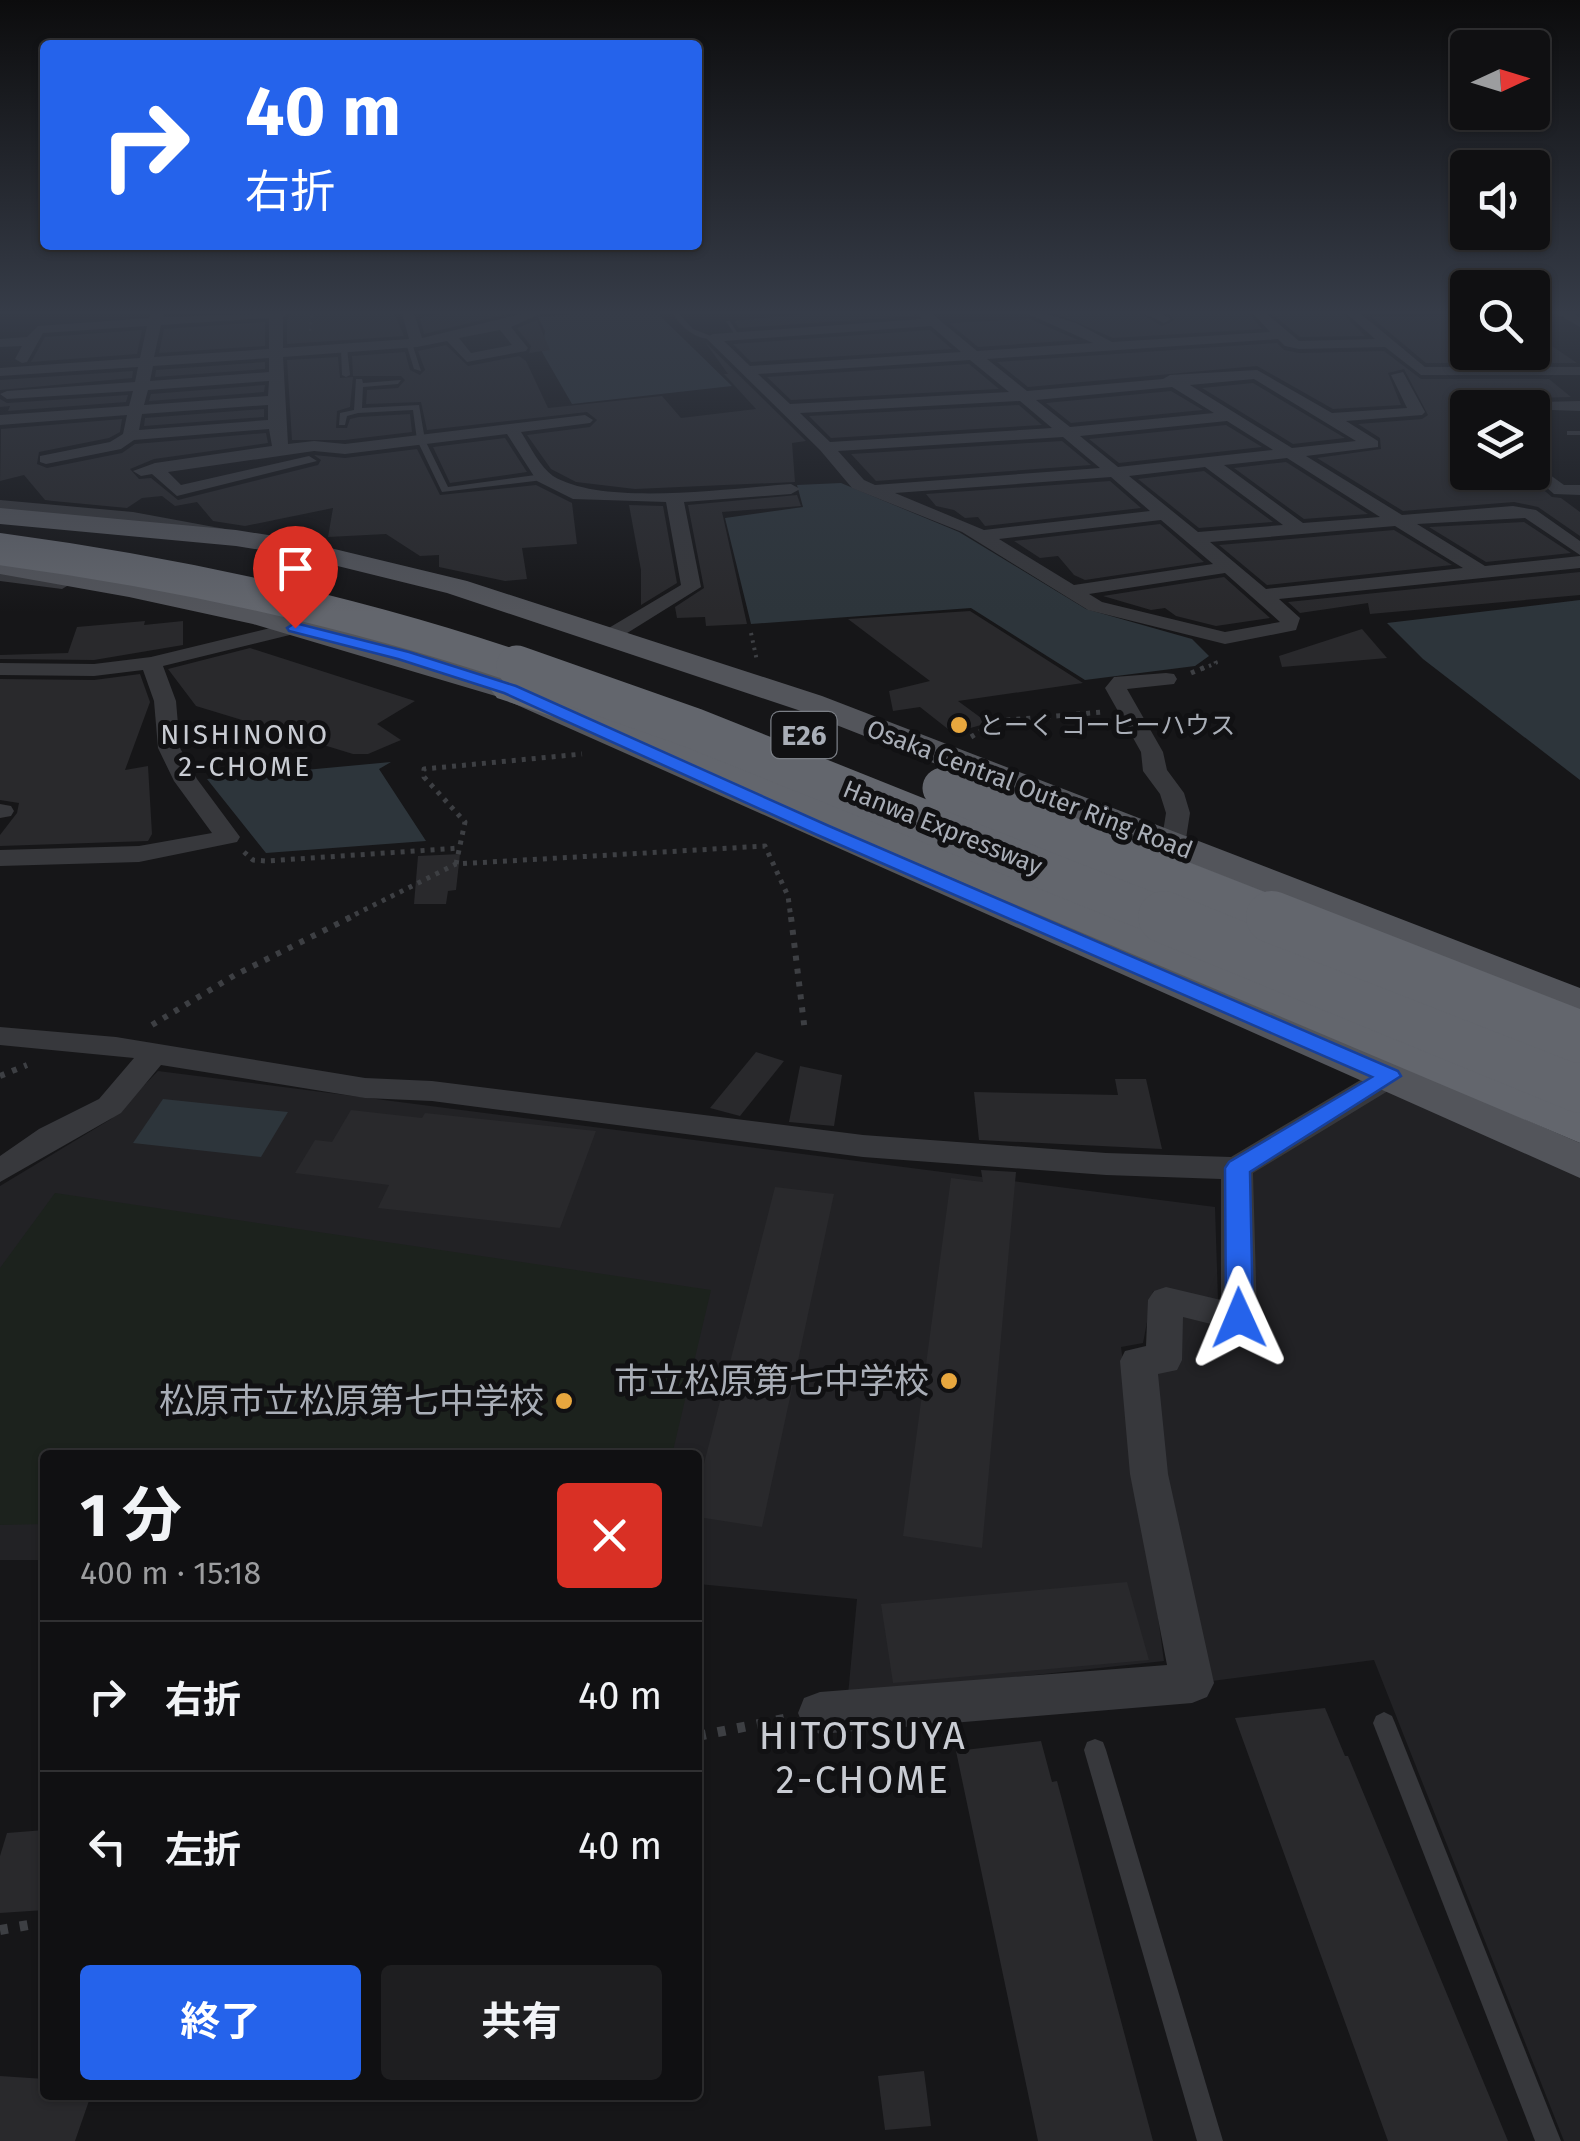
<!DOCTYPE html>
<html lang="ja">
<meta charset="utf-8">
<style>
:root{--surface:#101012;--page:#1e1e20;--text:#f1f3f6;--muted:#9c9d9f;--line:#303032;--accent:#2563eb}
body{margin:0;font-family:"Fira Sans","Noto Sans JP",sans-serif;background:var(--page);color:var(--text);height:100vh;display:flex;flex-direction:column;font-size:38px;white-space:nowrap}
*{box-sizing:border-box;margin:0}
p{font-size:32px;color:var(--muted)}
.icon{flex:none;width:55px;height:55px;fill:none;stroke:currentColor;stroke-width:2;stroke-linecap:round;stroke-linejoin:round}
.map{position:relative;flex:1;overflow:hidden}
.drawer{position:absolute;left:40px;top:1450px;width:662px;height:650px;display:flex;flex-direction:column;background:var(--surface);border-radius:10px;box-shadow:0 2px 8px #0004,0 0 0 2px var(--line)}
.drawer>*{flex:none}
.hud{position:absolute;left:40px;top:40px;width:662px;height:210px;border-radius:10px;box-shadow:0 2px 8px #0004,0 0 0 2px var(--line);background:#2563eb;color:#fff;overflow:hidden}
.needle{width:65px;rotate:86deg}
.buttons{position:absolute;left:1450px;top:30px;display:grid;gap:20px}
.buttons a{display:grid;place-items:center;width:100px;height:100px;border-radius:10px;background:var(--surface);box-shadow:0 2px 8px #0004,0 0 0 2px var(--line);font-size:50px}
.pin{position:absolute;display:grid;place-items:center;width:85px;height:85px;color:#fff;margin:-102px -42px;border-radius:50% 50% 50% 0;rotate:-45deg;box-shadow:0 0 10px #0007}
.pin .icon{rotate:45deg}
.me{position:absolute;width:110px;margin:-55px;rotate:359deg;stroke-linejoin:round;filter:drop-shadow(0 0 8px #0008)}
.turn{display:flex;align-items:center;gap:35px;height:210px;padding:0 40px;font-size:45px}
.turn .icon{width:130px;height:130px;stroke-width:2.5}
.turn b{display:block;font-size:70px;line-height:85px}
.round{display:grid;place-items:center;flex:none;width:105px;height:105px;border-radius:10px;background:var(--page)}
.headline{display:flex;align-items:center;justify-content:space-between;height:170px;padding:0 40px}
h1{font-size:60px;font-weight:700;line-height:75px}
.button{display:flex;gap:20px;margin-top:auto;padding:20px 40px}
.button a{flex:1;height:115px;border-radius:10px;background:var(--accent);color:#fff;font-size:40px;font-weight:700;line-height:115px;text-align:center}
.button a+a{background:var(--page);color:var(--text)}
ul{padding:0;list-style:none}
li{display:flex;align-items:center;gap:30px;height:150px;padding:0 40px;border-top:2px solid var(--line)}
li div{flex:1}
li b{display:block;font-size:38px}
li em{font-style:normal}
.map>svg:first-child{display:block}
</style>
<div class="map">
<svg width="1580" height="2141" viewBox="0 0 1580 2141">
<rect width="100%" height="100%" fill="#161618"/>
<g fill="#222225">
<path d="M158,1071L1215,1207L1218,1300L1153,1291L1143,1343L1121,1347L1164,1661L848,1695L857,1599L698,1584V1455H45V1560H0V1186L111,1119Z"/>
<path d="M1391,1079L1580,1161V2141H1564L1374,1660L1204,1682L1145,1366L1174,1307L1251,1324L1244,1169Z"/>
</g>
<path fill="#1c221d" d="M55,1193L711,1290L672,1455H45V1524L0,1525V1268Z"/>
<g fill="#2d353b">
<path d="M591,313H657L732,386L572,404L542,352L545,331L538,317Z"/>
<path d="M841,483L959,532L1086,609L1192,639L1209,656L1195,666L1085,680L971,608L751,624L725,518L803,507L797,485Z"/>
<path d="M1580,600V780L1423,659L1387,623Z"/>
<path d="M391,762L379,769L426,841L266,853L207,779Z"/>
<path d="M163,1099L288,1112L261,1157L133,1143Z"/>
</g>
<g fill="#29292c">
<path d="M292,313H394L404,336L287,344V319Z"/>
<path d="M443,313H511L424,334L420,318Z"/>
<path d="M816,313H912L914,316L739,328L734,321Z"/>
<path d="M1055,313H1140L1162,326L1175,320L1167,313H1249L1262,329L1113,338Z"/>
<path d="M1271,313H1342L1365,336L1300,337Z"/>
<path d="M1453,315L1468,325V352H1532V338H1540L1577,363H1426L1371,317Z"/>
<path d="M1030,319L1078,340L978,347L949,323Z"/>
<path d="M537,320L550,350L529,353L531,346L517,328Z"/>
<path d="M265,322V346L159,353L164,329Z"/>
<path d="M142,330L137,354L31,362L45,337Z"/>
<path d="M930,330L952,349L751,362L733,344Z"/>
<path d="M705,342L806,441L792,443L795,482L635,489L576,482L551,469L527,435L590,427L597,420L587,412L427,430L421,402L366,404L367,390L398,388L405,380L401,376H353L352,356L405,352L410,370L420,375L425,370L418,351L446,345L468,366L519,356L526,361L548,408L662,396L681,418L756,409L724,374H728Z"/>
<path d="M1277,343L1284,350L1299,353L1384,351L1421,379H1549L1571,397L1499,399L1488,408H1476L1470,403L1458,408L1460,417L1468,420V472H1475L1496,489L1540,487L1552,497L1561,498L1580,512V536L1538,507L1514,502L1403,511L1317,458L1381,449L1380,438L1358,424L1422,419L1428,415L1404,369L1388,373L1401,405L1333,409L1257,366L1028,387L997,362Z"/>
<path d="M338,357L340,378L353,377L350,407L337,411L336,428H347L350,419L359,417L410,414L412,432L345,440H292L287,360Z"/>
<path d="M265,362V369L155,377L156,370Z"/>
<path d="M969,364L999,389L791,400L767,377Z"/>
<path d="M133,371L132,378L0,390V380Z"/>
<path d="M1253,383L1345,438L1293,444L1202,388Z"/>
<path d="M265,385L264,392L149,401L151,394Z"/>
<path d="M1171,391L1203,410L1071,423L1046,403Z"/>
<path d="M128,395L126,402L8,411L10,406L0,407V399L7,403Z"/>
<path d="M1019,405L1042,425L831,438L809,416Z"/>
<path d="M264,409V417L144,426L145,418Z"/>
<path d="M122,419L120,432L109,438L39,452L37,464L47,468L122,453L135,444L266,433L268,443L154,459L130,469L139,479L151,478L178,500L318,465L321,460L314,455L345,458L417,449L440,495L536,485L572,503L577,544L522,548L527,579L505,581L439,567V555L420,556L386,534L328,537L333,508L245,526L213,521L197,502L175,506L162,496L142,498L127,508L53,501L45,500L24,475L0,481L1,429Z"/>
<path d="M1226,425L1262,447L1119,463L1089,439Z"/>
<path d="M505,438L527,472L450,483L433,447Z"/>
<path d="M1062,441L1091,465L876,481L851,454Z"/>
<path d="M1286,462L1368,514L1304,519L1234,468Z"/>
<path d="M1204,471L1273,522L1199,528L1138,479Z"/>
<path d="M1110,481L1141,508L985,526L978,517L965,518L954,510L936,506L926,494Z"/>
<path d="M797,495L801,506L722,512L747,624L706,626L705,617L677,618L675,607L704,588L688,505Z"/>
<path d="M629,505L663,506L677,583L641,605V570Z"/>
<path d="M1524,522L1571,553L1486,562L1429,527Z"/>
<path d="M1160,524L1204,562L1085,580L1074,575L1058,556L1040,558L1014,541Z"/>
<path d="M1394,530L1452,565L1267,585L1219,545Z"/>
<path d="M1580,572V595L1370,614L1368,603L1300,613L1288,602Z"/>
<path d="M1224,577L1270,618L1216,626L1176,616L1165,608L1151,610L1103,596Z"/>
<path d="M970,611L1083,683L958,701L988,723L953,733L920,707L893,711L889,691L930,681L848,619Z"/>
<path d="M145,621L144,625L183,621V645L94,660L0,659V655L68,653L77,627Z"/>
<path d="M1362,629L1387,658L1282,667L1279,656Z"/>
<path d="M250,648L415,701L377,724L401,740L368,754H353L196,706L168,669Z"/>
<path d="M140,674L150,702L125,770L148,766L152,834L148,841L0,846V835L17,813L19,803L0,800V679L94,680Z"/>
<path d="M460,854L456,890L448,891L446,904H414L418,856Z"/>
<path d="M756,1052L784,1061L740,1116L710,1108Z"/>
<path d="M800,1066L842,1075L834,1126L789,1122Z"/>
<path d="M1115,1079H1146L1162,1149L979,1140L974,1092L1118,1095Z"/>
<path d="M351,1110L422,1118L425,1113L596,1131L560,1228L378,1208L389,1185L295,1173L315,1140L332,1142Z"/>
<path d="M981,1170L1016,1172L982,1548L903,1536L951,1178L983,1182Z"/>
<path d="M775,1187L834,1194L762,1527L698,1517V1487Z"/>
<path d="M1127,1582L1149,1660L893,1683L881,1604Z"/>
<path d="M1325,1708L1345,1756H1348L1508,2141H1388L1235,1718Z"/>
<path d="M1041,1741L1052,1782L1057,1781L1153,2141H1038L956,1751Z"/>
<path d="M45,1830V1910L0,1913V1856L7,1833Z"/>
<path d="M924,2071L931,2126L885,2130L878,2076Z"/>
<path d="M0,2076L45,2079V2095H91L75,2141H0Z"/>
</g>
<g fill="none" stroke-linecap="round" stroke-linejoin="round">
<path stroke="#3d3f43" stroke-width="2.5" stroke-dasharray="2.5 4" stroke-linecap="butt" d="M310,331L312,313"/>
<g stroke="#3d3f43" stroke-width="4" stroke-dasharray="2.5 5" stroke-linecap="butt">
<path d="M751,633L757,661"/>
<path d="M1202,669L1216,663L1214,658"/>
</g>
<g stroke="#3d3f43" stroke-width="5" stroke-dasharray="4 6" stroke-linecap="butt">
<path d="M1191,673L1208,666"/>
<path d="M971,737L997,721L1103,712"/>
<path d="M244,852L253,860L266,861L460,848"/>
<path d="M456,864L465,822L424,777V769L582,754"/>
<path d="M346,919L456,864L765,846L788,896L791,919"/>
</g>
<g stroke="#3d3f43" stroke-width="6" stroke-dasharray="5 8" stroke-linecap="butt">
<path d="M791,917L805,1032"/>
<path d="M152,1025L235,975L351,917"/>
<path d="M0,1076L27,1065"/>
</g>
<g stroke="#3d3f43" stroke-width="10" stroke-dasharray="8 12" stroke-linecap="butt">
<path d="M698,1736L784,1719"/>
<path d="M0,1930L45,1922"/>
</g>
<g fill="#37383c" fill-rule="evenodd">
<path d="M672,313H678L693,329L716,338C698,342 682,328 672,313Z"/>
<path d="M726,321H730L740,337H736Z"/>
<path d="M409,341L412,343L421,371L414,369L406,343Z"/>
<path d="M344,346L347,348L350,375L346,377L342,375L341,348Z"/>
<path d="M356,379H362L363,383L401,380L398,384L363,387L362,408L419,405L425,440L448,487L543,474L547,477L543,480L442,492L417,440L413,410L358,413L347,416L345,425H339L340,413L354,410Z"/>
<rect x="1567" y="431" width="13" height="4"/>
<path d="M1384,1712L1392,1716L1395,1723L1561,2141H1535L1373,1723L1376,1716Z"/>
<path d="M1095,1739L1103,1742L1106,1750L1223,2141H1197L1084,1750L1087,1742Z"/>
</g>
<g fill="#37383c" fill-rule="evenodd">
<path d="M151,313H163V317L288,313L283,317V348L409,339L402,313H414L422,338L525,313H542L511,327L528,348L526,351L467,362L447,341L417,347L283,357L288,444L314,441L345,444L585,415L593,420L590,423L521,432C530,446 540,467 553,476C604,507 730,488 791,484L800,489L791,494L684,502L701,587L616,640H602V632L681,585L666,502L573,499L537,481L507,434L345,454L314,451L168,472L181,485L309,456L317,461L177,496L152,474L141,476L133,471L155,463L272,446L269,429L134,440L121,449L46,464L40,462V456L110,442L123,434L127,415L0,425V415L129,406L133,391L7,399L0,394L7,391L135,382L138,367L0,376V368L140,358L147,326L43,333L27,362L22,363L15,359L22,346L0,347V339L27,337L38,326L149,318ZM269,318V349L154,357L161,325ZM500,330L512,345L471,353L459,338ZM269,358V372L150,381L153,366ZM269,381L268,396L144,405L148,390ZM268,405V420L139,430L142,414Z"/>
<path d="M917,313H931L977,351L1093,343L1026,313H1044L1076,323L1112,342L1270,332L1253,313H1266L1299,341L1375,339L1346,313H1360L1425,367H1580V375H1421L1385,347L1299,349L1285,346L1278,339L987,359L1027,391L1163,379L1170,375L1257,370L1332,413L1407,408L1391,375L1403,372L1425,412L1422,415L1346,421L1378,441V447L1306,456L1402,515L1513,506L1536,510L1580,541V555L1525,518L1417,524L1485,566L1580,556V568L1279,599L1300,618L1296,630L1225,644L1088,610L962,532L852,488L820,450L706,338L713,334L922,319ZM931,326L961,352L750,366L724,341ZM970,360L1009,392L790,404L758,374ZM1254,379L1356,441L1292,448L1190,385ZM1172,387L1214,413L1070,427L1036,400ZM1020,401L1052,428L830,442L800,413ZM1227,421L1273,450L1118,467L1080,436ZM1063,437L1100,468L875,485L864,480L838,451ZM1287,458L1380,517L1303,523L1224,465ZM1205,467L1283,525L1198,532L1129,476ZM1111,477L1150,511L984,530L895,493ZM1161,520L1213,564L1074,585L999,539ZM1395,526L1463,568L1266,589L1210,542ZM1225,573L1280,622L1225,632L1102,602L1089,594Z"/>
<path d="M1143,313H1160L1171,319L1164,323Z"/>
<path d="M1457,313H1468V319Z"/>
<path d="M1556,313H1572L1580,317V327Z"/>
<path d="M1580,401V411L1492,408L1499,403Z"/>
<path d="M1468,406L1472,408H1468V416L1463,415L1460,411Z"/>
<path d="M1532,462L1564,485H1580V495L1554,494L1529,472H1532Z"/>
<path d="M0,500L133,512L225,529L234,534L225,539L133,522L0,510Z"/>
<path d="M0,569L62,577L72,583L62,589L0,581Z"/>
<path d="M295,622L302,624V632L163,666L176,701L180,748L197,779L240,837L237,842L139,862L0,866V850L139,846L212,833L174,781L158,748L154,701L143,670L94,676L0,675V663L94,664L151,657Z"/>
<path d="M1166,673L1174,674L1177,679L1174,684L1127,689L1163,752L1167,770L1184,793L1190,813L1185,845L1173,852L1161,845L1166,813L1160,794L1143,771L1141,752L1105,688L1114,677Z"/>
<path d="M0,804L11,806L14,811L11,816L0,818Z"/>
<path d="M0,1027L116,1037L365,1078L432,1081L863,1135L1106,1153L1231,1157L1379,1069H1401L1405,1076L1401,1083L1253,1173L1257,1318L1252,1328L1239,1331L1183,1317L1182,1360L1177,1370L1158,1374L1168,1474L1214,1683L1207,1697L1192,1703L820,1734L804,1728L798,1713L804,1698L820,1692L1167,1665L1130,1474L1120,1361L1125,1351L1146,1346L1148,1300L1154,1291L1166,1287L1221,1300V1179L1106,1175L863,1157L432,1101L365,1098L161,1065L121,1113L0,1182V1156L39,1129L99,1099L134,1058L0,1045Z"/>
</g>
<g fill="#53555b" fill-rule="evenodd">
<path d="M0,508L236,530L293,539L467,581L822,696L1580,988V1016L798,710L447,593L293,555L236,546L0,524Z"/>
<path d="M0,558C178,585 350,628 521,683L1580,1143V1178L499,697L253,624L129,597L0,574Z"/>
</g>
<path fill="#63666d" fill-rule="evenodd" d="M510,679L663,728L1580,1104V1143L635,744L497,698L491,690L497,682Z"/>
<path stroke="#63666d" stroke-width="32" d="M0,549C179,573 353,611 524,669"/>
<g stroke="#63666d" stroke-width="41">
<path d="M517,666L693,728L1170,919"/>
<path d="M943,788L1278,919"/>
</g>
<g stroke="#63666d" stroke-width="52">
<path d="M1164,917L1580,1087"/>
<path d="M1272,917L1580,1037"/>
</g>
</g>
<linearGradient id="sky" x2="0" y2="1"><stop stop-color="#0c0c0d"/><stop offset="0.51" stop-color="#363c48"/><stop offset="1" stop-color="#363c48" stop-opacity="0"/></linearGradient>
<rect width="1580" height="612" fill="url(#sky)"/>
<path fill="#2563eb" stroke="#184099" stroke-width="2.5" d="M295,623L409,652L516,686L829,826L1398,1071L1401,1076L1250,1172L1253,1318L1249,1325H1230L1226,1318L1225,1168L1229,1162L1372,1077L815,834L504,693L398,659L289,631L287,628Z"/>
<g fill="#e8a73e" stroke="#111113" stroke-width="4">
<circle cx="959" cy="725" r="10"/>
<circle cx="949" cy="1381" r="10"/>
<circle cx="564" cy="1401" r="10"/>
</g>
<g text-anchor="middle" stroke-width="10" stroke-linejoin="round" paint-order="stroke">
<g font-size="25" fill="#a9aeb7" stroke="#111113" text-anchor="start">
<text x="979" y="734">とーく コーヒーハウス</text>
</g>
<g font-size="25" fill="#a9aeb7" stroke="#111113">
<text transform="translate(1030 789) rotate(21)" y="9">Osaka Central Outer Ring Road</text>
<text transform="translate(943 827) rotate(22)" y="9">Hanwa Expressway</text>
</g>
<g font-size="28" letter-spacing="2.5" fill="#c9ccd3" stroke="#111113">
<text x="245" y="744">NISHINONO<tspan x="245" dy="32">2-CHOME</tspan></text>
</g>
<rect fill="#111113" stroke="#7b7f86" stroke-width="2.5" x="771.5" y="712" width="65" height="46" rx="8"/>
<g font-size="28" font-weight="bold" fill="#a9aeb7">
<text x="804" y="745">E26</text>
</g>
<g font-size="35" fill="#a9aeb7" stroke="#111113" text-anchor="end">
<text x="929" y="1393">市立松原第七中学校</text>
<text x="544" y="1413">松原市立松原第七中学校</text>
</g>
<g font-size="38" letter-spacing="2.5" fill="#c9ccd3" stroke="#111113">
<text x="863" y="1749">HITOTSUYA<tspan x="863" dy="44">2-CHOME</tspan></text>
</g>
</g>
</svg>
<div class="buttons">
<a><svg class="needle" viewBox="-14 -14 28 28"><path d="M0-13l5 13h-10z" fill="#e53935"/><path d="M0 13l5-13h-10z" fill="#9c9d9f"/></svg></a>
<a><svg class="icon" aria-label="sound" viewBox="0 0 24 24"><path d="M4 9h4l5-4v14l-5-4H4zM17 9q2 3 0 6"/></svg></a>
<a><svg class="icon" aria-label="search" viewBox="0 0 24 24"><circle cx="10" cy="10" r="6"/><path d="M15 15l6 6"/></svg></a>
<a><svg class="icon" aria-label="layers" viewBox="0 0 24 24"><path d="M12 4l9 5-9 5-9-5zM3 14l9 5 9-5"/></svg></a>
</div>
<div class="pin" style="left:295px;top:628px;background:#d93025"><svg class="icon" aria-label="arrive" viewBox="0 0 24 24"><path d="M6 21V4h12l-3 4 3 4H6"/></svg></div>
<svg class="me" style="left:1239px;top:1318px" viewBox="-20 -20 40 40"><path d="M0-17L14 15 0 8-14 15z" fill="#2563eb" stroke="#fff" stroke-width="4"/></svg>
<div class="hud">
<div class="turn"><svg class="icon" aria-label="right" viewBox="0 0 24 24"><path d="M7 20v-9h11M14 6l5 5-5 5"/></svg><div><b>40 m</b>右折</div></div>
</div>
<section class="drawer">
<div class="headline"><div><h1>1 分</h1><p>400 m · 15:18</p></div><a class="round" style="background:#d93025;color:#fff"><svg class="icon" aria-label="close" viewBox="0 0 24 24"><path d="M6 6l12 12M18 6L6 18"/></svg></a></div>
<ul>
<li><svg class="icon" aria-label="right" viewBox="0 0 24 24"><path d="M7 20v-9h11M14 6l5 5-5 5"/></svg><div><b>右折</b></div><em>40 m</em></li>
<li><svg class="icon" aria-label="left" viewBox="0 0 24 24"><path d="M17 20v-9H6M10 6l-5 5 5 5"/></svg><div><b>左折</b></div><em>40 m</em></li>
</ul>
<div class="button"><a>終了</a><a>共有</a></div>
</section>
</div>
